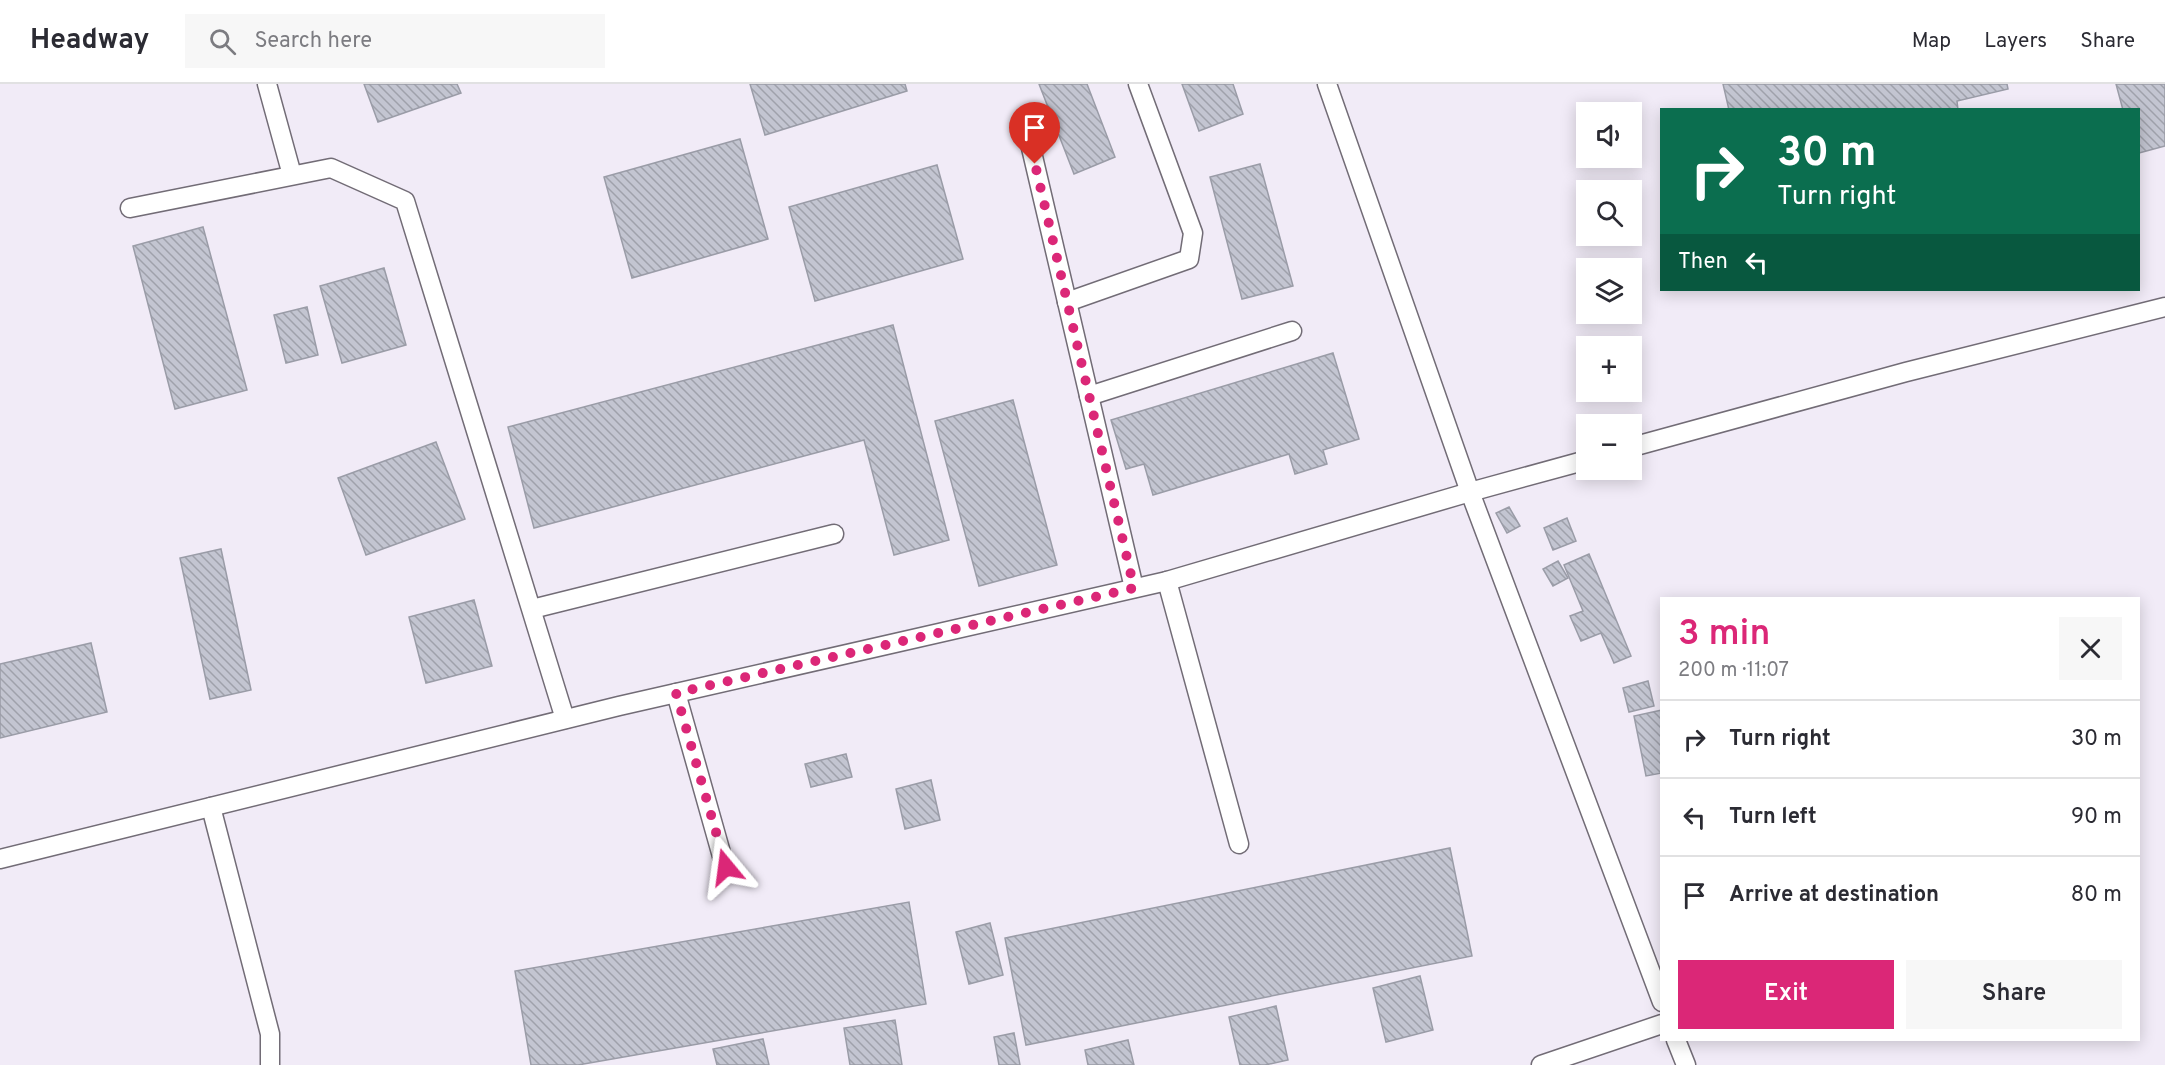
<!DOCTYPE html>
<meta charset="utf-8">
<style>
:root{--surface:#fff;--page:#f7f7f7;--text:#2b2b33;--muted:#7c7c81;--line:#e1e1e2;--accent:#db2777}
body{margin:0;font-family:Overpass,sans-serif;background:var(--page);color:var(--text);height:100vh;display:flex;flex-direction:column;font-size:22px;white-space:nowrap}
*{box-sizing:border-box;margin:0}
p{font-size:20px;color:var(--muted)}
.icon{flex:none;width:33px;height:33px;fill:none;stroke:currentColor;stroke-width:2;stroke-linecap:round;stroke-linejoin:round}
.map{position:relative;flex:1;overflow:hidden}
.details{position:absolute;left:1660px;top:513px;width:480px;height:444px;display:flex;flex-direction:column;background:var(--surface);border-radius:0px;box-shadow:0 3px 15px #0003}
.details>*{flex:none}
.guide{position:absolute;left:1660px;top:24px;width:480px;height:183px;border-radius:0px;box-shadow:0 3px 15px #0003;background:#0b6e4f;color:#fff;overflow:hidden}
.fabs{position:absolute;left:1576px;top:18px;display:grid;gap:12px}
.fabs a{display:grid;place-items:center;width:66px;height:66px;border-radius:0px;background:var(--surface);box-shadow:0 3px 15px #0003;font-size:30px}
.pin{position:absolute;display:grid;place-items:center;width:51px;height:51px;color:#fff;margin:-62px -26px;border-radius:50% 50% 50% 0;rotate:-45deg;box-shadow:0 0 6px #0007}
.pin .icon{rotate:45deg}
.me{position:absolute;width:66px;margin:-33px;rotate:344deg;stroke-linejoin:round;filter:drop-shadow(0 0 4px #0008)}
.turn{display:flex;align-items:center;gap:21px;height:126px;padding:0 18px;font-size:27px}
.turn .icon{width:78px;height:78px;stroke-width:2.5}
.turn b{display:block;font-size:42px;line-height:51px}
.then{display:flex;align-items:center;height:57px;padding:0 18px;background:#0003;gap:12px;font-size:22px}
.round{display:grid;place-items:center;flex:none;width:63px;height:63px;border-radius:0px;background:var(--page)}
.headline{display:flex;align-items:center;justify-content:space-between;height:102px;padding:0 18px}
h1{font-size:36px;font-weight:600;line-height:45px;color:var(--accent)}
.primary-button{display:flex;gap:12px;margin-top:auto;padding:12px 18px}
.primary-button a{flex:1;height:69px;border-radius:0px;background:var(--accent);color:#fff;font-size:24px;font-weight:600;line-height:69px;text-align:center}
.primary-button a+a{background:var(--page);color:var(--text)}
ul{padding:0;list-style:none}
li{display:flex;align-items:center;gap:18px;height:78px;padding:0 18px;border-top:2px solid var(--line)}
li div{flex:1}
li b{display:block;font-size:22px}
li em{font-style:normal}
header{display:flex;align-items:center;gap:36px;box-sizing:border-box;height:84px;padding:0 30px;background:var(--surface);border-bottom:2px solid var(--line)}
header strong{font-size:28px}
nav{display:flex;gap:33px;margin-inline-start:auto;font-size:21px}
.search{width:420px;height:54px;background:var(--page);display:flex;align-items:center;gap:15px;box-sizing:border-box;padding:0 21px;border-radius:0px;color:var(--muted);font-size:22px}
.map>svg:first-child{display:block}
</style>
<header>
<strong>Headway</strong>
<div class="search"><svg class="icon" aria-label="search" viewBox="0 0 24 24"><circle cx="10" cy="10" r="6"/><path d="M15 15l6 6"/></svg>Search here</div>
<nav><a>Map</a><a>Layers</a><a>Share</a></nav>
</header>
<div class="map">
<svg width="2165" height="981" viewBox="0 0 2165 981">
<defs>
<pattern id="building-back-hatch" width="6" height="6" patternUnits="userSpaceOnUse" patternTransform="scale(1.5)"><rect width="6" height="6" fill="#c3c5d1"/><path d="M-1 5l2 2M0 0l6 6M5-1l2 2" fill="none" stroke="#9fa1ab"/></pattern>
</defs>
<rect width="100%" height="100%" fill="#f1ebf7"/>
<g fill="url(#building-back-hatch)" stroke="#9a9ca7" stroke-width="1.5">
<path d="M364,0H457L461,9L378,38Z"/>
<path d="M750,0H905L907,7L765,51Z"/>
<path d="M1039,0H1087L1115,73L1074,90Z"/>
<path d="M1182,0H1233L1243,30L1199,47Z"/>
<path d="M1723,0H2007L2008,5L1957,17L1958,26H1729Z"/>
<path d="M2116,0H2165V62L2139,69V26H2123Z"/>
<path d="M740,55L768,155L632,194L604,93Z"/>
<path d="M1260,80L1293,202L1242,215L1210,93Z"/>
<path d="M937,81L963,175L815,217L789,123Z"/>
<path d="M203,143L247,306L175,325L133,162Z"/>
<path d="M384,184L406,261L342,279L320,202Z"/>
<path d="M307,223L318,271L286,279L274,231Z"/>
<path d="M893,241L949,456L894,471L864,356L534,444L508,343Z"/>
<path d="M1333,269L1359,355L1323,366L1327,380L1295,390L1289,370L1153,411L1144,380L1126,385L1111,336Z"/>
<path d="M1013,316L1057,481L979,502L935,337Z"/>
<path d="M436,358L465,435L366,471L338,394Z"/>
<path d="M1509,423L1520,442L1507,449L1496,429Z"/>
<path d="M1567,434L1576,457L1553,466L1544,444Z"/>
<path d="M221,465L251,606L210,615L180,474Z"/>
<path d="M1589,470L1631,572L1614,579L1601,549L1581,557L1570,532L1583,527L1564,481Z"/>
<path d="M1558,477L1568,494L1553,502L1543,485Z"/>
<path d="M474,516L492,582L426,599L409,533Z"/>
<path d="M91,559L107,628L0,654V580Z"/>
<path d="M1648,597L1654,622L1629,628L1623,604Z"/>
<path d="M1662,626V689L1646,692L1634,632Z"/>
<path d="M846,670L852,693L811,703L805,680Z"/>
<path d="M931,696L940,736L905,745L896,705Z"/>
<path d="M1450,764L1472,872L1026,961L1005,854Z"/>
<path d="M909,818L926,920L578,981H531L515,887Z"/>
<path d="M990,839L1003,891L969,900L956,848Z"/>
<path d="M1420,892L1433,946L1386,958L1373,904Z"/>
<path d="M1276,922L1288,976L1265,981H1240L1229,933Z"/>
<path d="M895,936L902,981H850L844,944Z"/>
<path d="M1014,949L1020,981H999L994,953Z"/>
<path d="M763,955L769,981H717L713,965Z"/>
<path d="M1128,956L1134,981H1088L1085,966Z"/>
</g>
<g fill="none" stroke-linecap="round" stroke-linejoin="round">
<defs>
<g id="service">
<path d="M267,0L292,91"/>
<path d="M1327,0L1470,408L1662,918"/>
<path d="M1024,34L1134,504"/>
<path d="M130,124L331,84L405,117L565,635"/>
<path d="M1067,218L1189,175L1193,149L1138,0"/>
<path d="M1089,312L1292,247"/>
<path d="M1632,363L1906,288L2165,223"/>
<path d="M1167,497L1239,760"/>
<path d="M532,525L834,450"/>
<path d="M676,609L725,783"/>
<path d="M211,723L270,950V981"/>
<path d="M0,775L619,622L1167,497L1470,408L1587,376"/>
<path d="M1676,956L1686,981"/>
<path d="M1541,981L1662,940"/>
</g>
</defs>
<use href="#service" stroke="#726c76" stroke-width="21"/>
<use href="#service" stroke="#fff" stroke-width="18"/>
</g>
<g fill="none" stroke-linecap="round" stroke-linejoin="round">
<path stroke="#db2777" stroke-width="10" stroke-dasharray="0 18" d="M726,783L676,609L1134,504L1035,80"/>
</g>
</svg>
<div class="fabs">
<a><svg class="icon" aria-label="sound" viewBox="0 0 24 24"><path d="M4 9h4l5-4v14l-5-4H4zM17 9q2 3 0 6"/></svg></a>
<a><svg class="icon" aria-label="search" viewBox="0 0 24 24"><circle cx="10" cy="10" r="6"/><path d="M15 15l6 6"/></svg></a>
<a><svg class="icon" aria-label="layers" viewBox="0 0 24 24"><path d="M12 4l9 5-9 5-9-5zM3 14l9 5 9-5"/></svg></a>
<a>+</a>
<a>−</a>
</div>
<div class="pin" style="left:1035px;top:80px;background:#d93025"><svg class="icon" aria-label="arrive" viewBox="0 0 24 24"><path d="M6 21V4h12l-3 4 3 4H6"/></svg></div>
<svg class="me" style="left:726px;top:783px" viewBox="-20 -20 40 40"><path d="M0-17L14 15 0 8-14 15z" fill="#db2777" stroke="#fff" stroke-width="4"/></svg>
<div class="guide">
<div class="turn"><svg class="icon" aria-label="right" viewBox="0 0 24 24"><path d="M7 20v-9h11M14 6l5 5-5 5"/></svg><div><b>30 m</b>Turn right</div></div>
<div class="then">Then<svg class="icon" aria-label="left" viewBox="0 0 24 24"><path d="M17 20v-9H6M10 6l-5 5 5 5"/></svg></div>
</div>
<section class="details">
<div class="headline"><div><h1>3 min</h1><p>200 m · 11:07</p></div><a class="round"><svg class="icon" aria-label="close" viewBox="0 0 24 24"><path d="M6 6l12 12M18 6L6 18"/></svg></a></div>
<ul>
<li><svg class="icon" aria-label="right" viewBox="0 0 24 24"><path d="M7 20v-9h11M14 6l5 5-5 5"/></svg><div><b>Turn right</b></div><em>30 m</em></li>
<li><svg class="icon" aria-label="left" viewBox="0 0 24 24"><path d="M17 20v-9H6M10 6l-5 5 5 5"/></svg><div><b>Turn left</b></div><em>90 m</em></li>
<li><svg class="icon" aria-label="arrive" viewBox="0 0 24 24"><path d="M6 21V4h12l-3 4 3 4H6"/></svg><div><b>Arrive at destination</b></div><em>80 m</em></li>
</ul>
<div class="primary-button"><a>Exit</a><a>Share</a></div>
</section>
</div>
